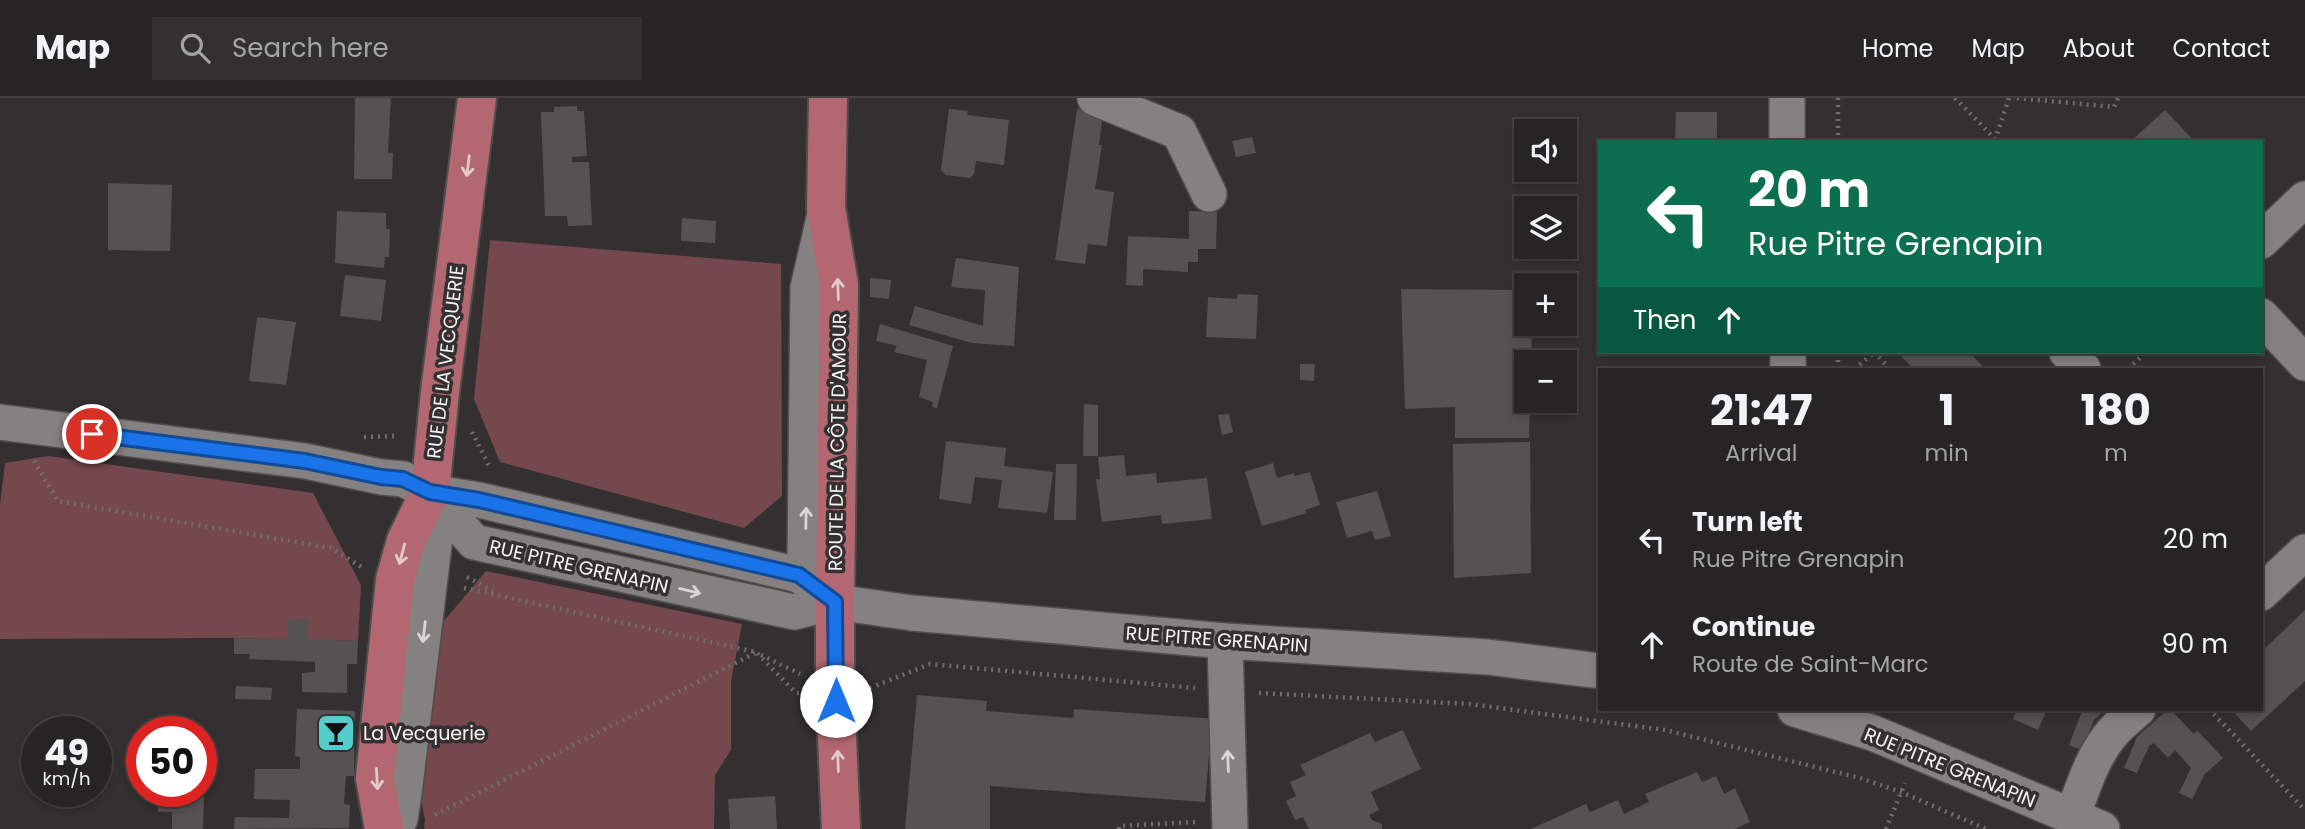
<!DOCTYPE html>
<meta charset="utf-8">
<style>
:root{--surface:#272425;--page:#333032;--text:#f1f3f6;--muted:#a4a4a7;--line:#434142}
body{margin:0;font-family:Poppins,sans-serif;background:var(--page);color:var(--text);height:100vh;display:flex;flex-direction:column;font-size:26px;white-space:nowrap}
*{box-sizing:border-box;margin:0}
p{font-size:23px;color:var(--muted)}
.icon{flex:none;width:38px;height:38px;fill:none;stroke:currentColor;stroke-width:2;stroke-linecap:round;stroke-linejoin:round}
.map{position:relative;flex:1;overflow:hidden}
.panel{position:absolute;left:1598px;top:270px;width:665px;height:343px;display:flex;flex-direction:column;background:var(--surface);border-radius:0px;box-shadow:0 4px 10px #0003,0 0 0 2px var(--line)}
.panel>*{flex:none}
.top-card{position:absolute;left:1598px;top:42px;width:665px;height:214px;border-radius:0px;box-shadow:0 4px 10px #0003,0 0 0 2px var(--line);background:#0b6e4f;color:#fff;overflow:hidden}
.fabs{position:absolute;left:1514px;top:21px;display:grid;gap:14px}
.fabs a{display:grid;place-items:center;width:63px;height:63px;border-radius:0px;background:var(--surface);box-shadow:0 4px 10px #0003,0 0 0 2px var(--line);font-size:35px}
.speed{position:absolute;left:21px;top:618px;display:flex;gap:14px;font-size:35px;font-weight:700;text-align:center}
.speed>*{display:grid;place-content:center;width:91px;height:91px;border-radius:50%;background:var(--surface);box-shadow:0 4px 10px #0003,0 0 0 2px var(--line);line-height:1}
.speed small{font-size:18px;font-weight:400}
.speed .limit{border:10px solid #d22;background:#fff;color:#111}
.pin{position:absolute;display:grid;place-items:center;width:60px;height:60px;color:#fff;margin:-30px;border:4px solid #fff;border-radius:50%;box-shadow:0 2px 7px #0007}
.me{position:absolute;width:77px;margin:-38px;rotate:0deg;stroke-linejoin:round;filter:drop-shadow(0 0 5px #0008)}
.turn{display:flex;align-items:center;gap:24px;height:147px;padding:0 35px;font-size:32px}
.turn .icon{width:91px;height:91px;stroke-width:2.5}
.turn b{display:block;font-size:49px;line-height:60px}
.then{display:flex;align-items:center;height:66px;padding:0 35px;background:#0003;gap:14px;font-size:26px}
.eta{display:flex;justify-content:space-evenly;align-items:center;height:119px;text-align:center}
.eta b{font-size:42px;font-weight:700;line-height:49px}
ul{padding:0;list-style:none}
li{display:flex;align-items:center;gap:21px;height:105px;padding:0 35px}
li div{flex:1}
li b{display:block;font-size:26px}
li em{font-style:normal}
header{display:flex;align-items:center;gap:42px;box-sizing:border-box;height:98px;padding:0 35px;background:var(--surface);border-bottom:2px solid var(--line)}
header strong{font-size:33px}
nav{display:flex;gap:38px;margin-inline-start:auto;font-size:24px}
.search{width:490px;height:63px;background:var(--page);display:flex;align-items:center;gap:18px;box-sizing:border-box;padding:0 24px;border-radius:0px;color:var(--muted);font-size:26px}
.map>svg:first-child{display:block}
</style>
<header>
<strong>Map</strong>
<div class="search"><svg class="icon" aria-label="search" viewBox="0 0 24 24"><circle cx="10" cy="10" r="6"/><path d="M15 15l6 6"/></svg>Search here</div>
<nav><a>Home</a><a>Map</a><a>About</a><a>Contact</a></nav>
</header>
<div class="map">
<svg width="2305" height="731" viewBox="0 0 2305 731">
<rect width="100%" height="100%" fill="#343031"/>
<g fill="#74484c">
<path d="M490,142L781,166L782,398L744,430L500,364L474,301Z"/>
<path d="M48,358L313,395L361,487L358,543L234,540L0,541V407L5,365Z"/>
<path d="M486,473L742,526L731,583V652L715,677L714,731H424L425,722L420,694L444,523Z"/>
</g>
<g fill="#565252">
<path d="M355,0H391L388,55H393L392,81H354Z"/>
<path d="M577,8V13H584L587,58L572,59V64H589L592,127L568,128L567,118H545L541,14H554V9Z"/>
<path d="M949,11L968,13L967,17L1009,22L1004,67L976,63L974,76L970,80L946,77L941,72Z"/>
<path d="M1077,11L1103,15L1099,47H1102L1095,91L1114,94L1107,148L1088,146L1085,166L1055,162Z"/>
<path d="M2165,12L2195,44H2130Z"/>
<path d="M1676,14H1717V44H1675Z"/>
<path d="M1252,39L1256,55L1236,59L1232,43Z"/>
<path d="M108,85L172,87L170,153L108,152Z"/>
<path d="M337,113L386,115V131H390L389,159H385L384,170L335,165Z"/>
<path d="M1189,113L1217,114L1216,151H1198V164H1188V174L1143,171V188L1126,187L1128,138L1189,141Z"/>
<path d="M682,120L716,123L715,145L681,143Z"/>
<path d="M956,160L1019,169L1014,248L972,245L909,227L915,208L983,228L985,192L951,189Z"/>
<path d="M345,177L386,182L381,223L340,218Z"/>
<path d="M870,180L891,182L889,201L870,199Z"/>
<path d="M1401,191L1526,192V226H1532L1531,264H1526V303H1530L1529,340H1455V309L1405,311Z"/>
<path d="M1238,196L1258,197L1256,241L1206,239L1208,199L1237,201Z"/>
<path d="M257,219L296,224L286,287L249,283Z"/>
<path d="M880,226L953,248L937,310L932,309L933,304L919,299L927,262L894,254L897,248L876,243Z"/>
<path d="M1905,254H1969L1985,271H1914L1901,258Z"/>
<path d="M1300,266H1315L1314,283L1300,282Z"/>
<path d="M1084,306L1098,307V358H1083Z"/>
<path d="M1229,316L1233,334L1222,337L1218,317Z"/>
<path d="M946,343L1006,350L1004,368L1053,374L1047,415L998,410L1002,382L975,379L971,406L939,401Z"/>
<path d="M1530,344L1531,475L1454,480L1453,346Z"/>
<path d="M1124,357L1126,378L1156,375L1157,385L1207,380L1212,421L1162,426L1161,417L1102,424L1096,381H1100L1098,359Z"/>
<path d="M1273,365L1277,380L1294,375L1295,378L1310,374L1320,407L1305,412L1307,415L1262,428L1245,374Z"/>
<path d="M1056,366H1077L1076,422H1054Z"/>
<path d="M1377,393L1391,438L1375,442L1372,433L1347,440L1336,404Z"/>
<path d="M2305,512V583L2251,633L2231,611H2261V554Z"/>
<path d="M309,520L308,541L358,543L357,566H347V595L302,594V575L315,574V564L249,561L250,556H234V540L288,541V521Z"/>
<path d="M236,588L272,590L271,602L235,601Z"/>
<path d="M917,597L987,603L986,613L1073,620L1074,611L1217,621L1214,656H1209L1205,704L990,688V731H905Z"/>
<path d="M297,611L355,613L354,678H346L344,705V706L350,707L349,730L234,731L235,719L289,720L290,702L254,701L255,671H300V659L295,658Z"/>
<path d="M2017,611H2047L2038,632L2013,621Z"/>
<path d="M2087,611H2106L2094,622L2082,652L2069,647L2081,616Z"/>
<path d="M2168,611H2170L2194,636L2197,632L2223,660L2204,677L2192,701L2179,695L2191,670L2175,652L2168,660L2154,645L2149,648L2137,675L2124,670L2137,639Z"/>
<path d="M1403,632L1421,671L1371,694L1379,712L1369,717L1372,722L1382,726V731H1309L1303,719L1295,722L1286,703L1296,698L1290,684L1306,677L1300,667L1370,635L1375,644Z"/>
<path d="M1697,674L1702,684L1716,678L1724,696L1735,690L1750,724L1735,731H1531L1586,706L1590,714L1618,702L1624,716L1649,704L1645,696Z"/>
<path d="M158,698L204,699L203,731H172V714H158Z"/>
<path d="M775,698L777,731H730L728,701Z"/>
</g>
<g fill="none" stroke-linecap="round" stroke-linejoin="round">
<defs>
<g id="minor">
<path d="M1095,0L1179,34L1209,96"/>
<path d="M1787,0V44"/>
<path d="M825,116L808,190L805,458L827,493"/>
<path d="M2261,143L2305,101"/>
<path d="M2261,218L2305,265"/>
<path d="M1788,254V271"/>
<path d="M2067,254L2083,271"/>
<path d="M0,324L305,363L381,379L403,381L430,394L479,402L799,477L835,504"/>
<path d="M430,394L474,444L794,514L835,504L912,515L1225,543L1488,559L1600,573"/>
<path d="M2261,495L2305,454"/>
<path d="M1225,543L1230,731"/>
<path d="M1795,611L1873,635L2102,731"/>
<path d="M2072,719C2083,690 2092,658 2113,634C2121,625 2130,618 2138,611"/>
<path d="M394,731L400,721L404,696L435,439L430,394"/>
</g>
<g id="major">
<path d="M828,0L826,110L839,187L835,504V594L841,731"/>
<path d="M384,731L375,680L395,482L406,443L430,394L440,294L477,0"/>
</g>
</defs>
<use href="#minor" stroke="#504d4d" stroke-width="38"/>
<use href="#major" stroke="#504d4d" stroke-width="42"/>
<g stroke="#706d6d" stroke-width="4.5" stroke-dasharray="2 5" stroke-linecap="butt">
<path d="M1955,0L1995,41"/>
<path d="M2017,0L2114,9L2118,0"/>
<path d="M1995,42L2009,0"/>
<path d="M1838,44V0"/>
<path d="M1874,254L1890,271"/>
<path d="M1838,271V254"/>
<path d="M1854,271L1875,254"/>
<path d="M2128,271L2146,254"/>
<path d="M472,334L490,370"/>
<path d="M364,339L395,338"/>
<path d="M34,363L58,403L331,450L363,470"/>
<path d="M467,479L493,493"/>
<path d="M464,490L756,554L796,595H802"/>
<path d="M761,557L800,576"/>
<path d="M870,590L930,566L1195,590"/>
<path d="M1259,595L1469,606L1665,632L1860,680L1901,694L1986,731"/>
<path d="M2209,611L2305,712"/>
<path d="M435,717L755,555"/>
<path d="M1119,731V728L1196,724"/>
<path d="M1886,731L1905,685"/>
</g>
<use href="#minor" stroke="#858181" stroke-width="35"/>
<use href="#major" stroke="#b36871" stroke-width="38"/>
</g>
<defs><path id="oneway-shaft" d="M-6 0H5M1.5-3L5.5 0L1.5 3" fill="none" stroke-width="1.6" stroke-linecap="round" stroke-linejoin="round" transform="scale(1.75)"/></defs>
<g stroke="#e2c9cc">
<use href="#oneway-shaft" transform="translate(468 68) rotate(97)"/>
<use href="#oneway-shaft" transform="translate(838 191) rotate(-92)"/>
<use href="#oneway-shaft" transform="translate(402 456) rotate(105)"/>
<use href="#oneway-shaft" transform="translate(838 663) rotate(-92)"/>
<use href="#oneway-shaft" transform="translate(377 681) rotate(87)"/>
</g>
<g stroke="#dad6d6">
<use href="#oneway-shaft" transform="translate(806 420) rotate(-89)"/>
<use href="#oneway-shaft" transform="translate(690 493) rotate(13)"/>
<use href="#oneway-shaft" transform="translate(424 534) rotate(97)"/>
<use href="#oneway-shaft" transform="translate(1228 663) rotate(-92)"/>
</g>
<g fill="none" stroke-linecap="round" stroke-linejoin="round">
<defs>
<path id="route" d="M92,336L305,363L381,379L403,381L430,394L479,402L799,477L835,504L836,603"/>
</defs>
<use href="#route" stroke="#114b97" stroke-width="18"/>
<use href="#route" stroke="#1a73e8" stroke-width="12"/>
</g>
<defs>
<symbol id="bar-square" viewBox="-11 -11 22 22"><rect x="-9" y="-9" width="18" height="18" rx="4" fill="#52cdcc" stroke="#343031"/><path d="M-6-5H6L.8 .8V4.5H3.5V6h-7V4.5H-.8V.8Z" fill="#111"/></symbol>
</defs>
<g fill-rule="evenodd">
<use href="#bar-square" x="314" y="613" width="44" height="44"/>
</g>
<g text-anchor="middle" stroke-width="7" stroke-linejoin="round" paint-order="stroke">
<g font-size="19" fill="#f6f3f3" stroke="#343031">
<text transform="translate(445 264) rotate(-83)" y="7">RUE DE LA VECQUERIE</text>
<text transform="translate(837 344) rotate(-89)" y="7">ROUTE DE LA CÔTE D'AMOUR</text>
<text transform="translate(579 468) rotate(13)" y="7">RUE PITRE GRENAPIN</text>
<text transform="translate(1217 541) rotate(4)" y="7">RUE PITRE GRENAPIN</text>
<text transform="translate(1950 669) rotate(22)" y="7">RUE PITRE GRENAPIN</text>
</g>
<g font-size="19" fill="#f6f3f3" stroke="#343031" text-anchor="start">
<text x="363" y="642">La Vecquerie</text>
</g>
</g>
</svg>
<div class="fabs">
<a><svg class="icon" aria-label="sound" viewBox="0 0 24 24"><path d="M4 9h4l5-4v14l-5-4H4zM17 9q2 3 0 6"/></svg></a>
<a><svg class="icon" aria-label="layers" viewBox="0 0 24 24"><path d="M12 4l9 5-9 5-9-5zM3 14l9 5 9-5"/></svg></a>
<a>+</a>
<a>−</a>
</div>
<div class="speed"><div>49<small>km/h</small></div><div class="limit">50</div></div>
<div class="pin" style="left:92px;top:336px;background:#d93025"><svg class="icon" aria-label="arrive" viewBox="0 0 24 24"><path d="M6 21V4h12l-3 4 3 4H6"/></svg></div>
<svg class="me" style="left:836px;top:603px" viewBox="-20 -20 40 40"><circle r="19" fill="#fff"/><path d="M0-13L10 11 0 6-10 11z" fill="#1a73e8"/></svg>
<div class="top-card">
<div class="turn"><svg class="icon" aria-label="left" viewBox="0 0 24 24"><path d="M17 20v-9H6M10 6l-5 5 5 5"/></svg><div><b>20 m</b>Rue Pitre Grenapin</div></div>
<div class="then">Then<svg class="icon" aria-label="ahead" viewBox="0 0 24 24"><path d="M12 20V5M6 11l6-6 6 6"/></svg></div>
</div>
<section class="panel">
<div class="eta">
<div><b>21:47</b><p>Arrival</p></div>
<div><b>1</b><p>min</p></div>
<div><b>180</b><p>m</p></div>
</div>
<ul>
<li><svg class="icon" aria-label="left" viewBox="0 0 24 24"><path d="M17 20v-9H6M10 6l-5 5 5 5"/></svg><div><b>Turn left</b><p>Rue Pitre Grenapin</p></div><em>20 m</em></li>
<li><svg class="icon" aria-label="ahead" viewBox="0 0 24 24"><path d="M12 20V5M6 11l6-6 6 6"/></svg><div><b>Continue</b><p>Route de Saint-Marc</p></div><em>90 m</em></li>
</ul>
</section>
</div>
